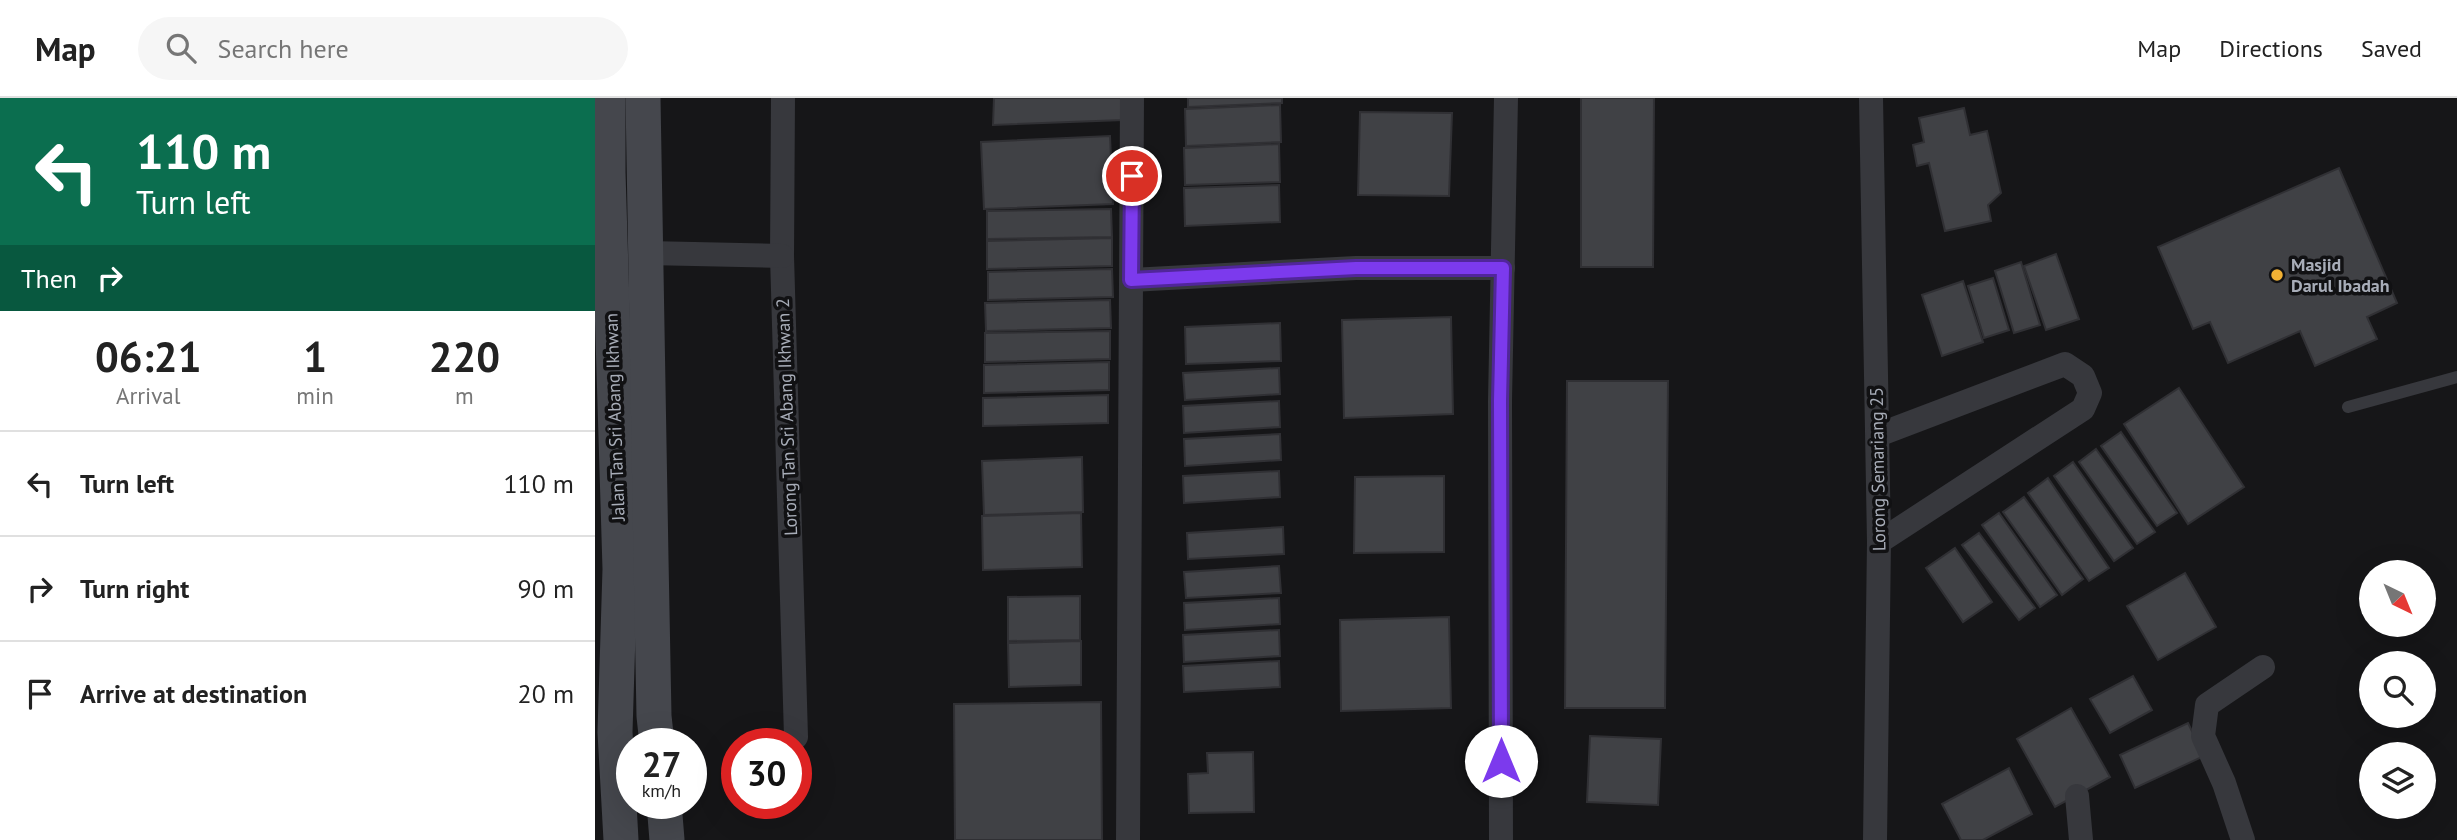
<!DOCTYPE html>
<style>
:root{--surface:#fff;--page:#f6f6f6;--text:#222;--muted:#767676;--line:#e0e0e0}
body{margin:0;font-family:"PT Sans",sans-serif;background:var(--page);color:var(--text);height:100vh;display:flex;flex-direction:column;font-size:26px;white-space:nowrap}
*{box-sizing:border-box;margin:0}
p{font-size:23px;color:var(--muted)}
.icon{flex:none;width:38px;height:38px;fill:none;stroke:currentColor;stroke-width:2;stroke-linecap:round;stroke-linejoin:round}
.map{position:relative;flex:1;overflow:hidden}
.sheet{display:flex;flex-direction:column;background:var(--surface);width:595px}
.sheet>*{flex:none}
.guide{background:#0b6e4f;color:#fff;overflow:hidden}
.needle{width:46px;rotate:137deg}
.controls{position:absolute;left:1764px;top:462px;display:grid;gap:14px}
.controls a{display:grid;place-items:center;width:77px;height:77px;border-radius:50%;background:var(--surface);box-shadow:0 7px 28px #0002;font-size:35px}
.speed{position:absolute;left:21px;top:630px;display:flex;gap:14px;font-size:35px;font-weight:700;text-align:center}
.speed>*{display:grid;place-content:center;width:91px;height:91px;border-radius:50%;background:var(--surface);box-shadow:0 7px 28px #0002;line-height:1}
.speed small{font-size:18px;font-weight:400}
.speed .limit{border:10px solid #d22;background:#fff;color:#111}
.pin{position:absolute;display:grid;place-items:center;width:60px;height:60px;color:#fff;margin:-30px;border:4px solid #fff;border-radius:50%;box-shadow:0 2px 7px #0007}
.me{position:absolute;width:77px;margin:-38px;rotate:0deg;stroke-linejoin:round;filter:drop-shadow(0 0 5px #0008)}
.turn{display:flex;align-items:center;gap:24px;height:147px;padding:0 21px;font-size:32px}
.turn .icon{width:91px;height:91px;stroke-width:2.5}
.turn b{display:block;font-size:49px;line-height:60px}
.then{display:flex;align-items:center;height:66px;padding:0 21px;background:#0003;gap:14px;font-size:26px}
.eta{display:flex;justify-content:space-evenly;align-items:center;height:119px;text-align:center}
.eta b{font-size:42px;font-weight:700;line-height:49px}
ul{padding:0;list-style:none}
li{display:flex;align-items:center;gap:21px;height:105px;padding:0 21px;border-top:2px solid var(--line)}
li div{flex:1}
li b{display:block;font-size:26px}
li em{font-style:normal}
header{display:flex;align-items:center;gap:42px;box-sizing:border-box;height:98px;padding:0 35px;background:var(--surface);border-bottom:2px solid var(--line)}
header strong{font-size:33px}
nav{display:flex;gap:38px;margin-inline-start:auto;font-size:24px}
.search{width:490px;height:63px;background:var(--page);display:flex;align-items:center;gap:18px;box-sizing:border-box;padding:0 24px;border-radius:38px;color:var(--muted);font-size:26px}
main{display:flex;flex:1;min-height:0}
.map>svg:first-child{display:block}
</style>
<header>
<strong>Map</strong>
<div class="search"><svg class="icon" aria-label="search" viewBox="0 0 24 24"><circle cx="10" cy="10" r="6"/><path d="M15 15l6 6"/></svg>Search here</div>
<nav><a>Map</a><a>Directions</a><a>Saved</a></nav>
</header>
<main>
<section class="sheet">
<div class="guide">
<div class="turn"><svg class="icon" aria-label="left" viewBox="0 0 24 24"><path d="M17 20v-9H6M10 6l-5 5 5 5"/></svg><div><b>110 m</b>Turn left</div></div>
<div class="then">Then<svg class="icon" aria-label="right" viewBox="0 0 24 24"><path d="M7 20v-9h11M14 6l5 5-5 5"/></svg></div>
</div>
<div class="eta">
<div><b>06:21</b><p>Arrival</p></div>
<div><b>1</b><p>min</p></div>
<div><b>220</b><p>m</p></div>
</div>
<ul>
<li><svg class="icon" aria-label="left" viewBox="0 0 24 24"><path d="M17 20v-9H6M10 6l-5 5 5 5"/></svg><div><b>Turn left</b></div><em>110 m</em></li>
<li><svg class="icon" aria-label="right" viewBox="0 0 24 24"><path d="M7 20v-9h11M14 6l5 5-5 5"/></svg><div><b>Turn right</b></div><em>90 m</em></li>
<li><svg class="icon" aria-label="arrive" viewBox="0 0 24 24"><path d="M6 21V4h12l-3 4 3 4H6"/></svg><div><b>Arrive at destination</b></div><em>20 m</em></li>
</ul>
</section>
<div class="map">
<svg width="1862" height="742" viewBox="0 0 1862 742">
<rect width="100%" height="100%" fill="#161618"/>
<g fill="#404145" stroke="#303034" stroke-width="2">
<path d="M399,0H526L528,22L398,27Z"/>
<path d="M593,0H687V5L593,9Z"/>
<path d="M986,0H1059L1058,169H986Z"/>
<path d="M685,7L686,44L591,48L590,11Z"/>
<path d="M1369,10L1375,37L1392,33L1406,95L1393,107L1396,123L1350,133L1334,65L1322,68L1318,47L1329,44L1324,20Z"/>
<path d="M765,14L857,15L854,98L763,97Z"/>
<path d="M515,38L518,106L389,111L386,44Z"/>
<path d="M684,46L685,84L590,87L589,50Z"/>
<path d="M1744,70L1802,205L1772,219L1782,241L1720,268L1705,233L1633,265L1615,224L1598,231L1563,149Z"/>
<path d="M684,87L685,124L590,128L589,90Z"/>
<path d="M516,111L517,139L392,141V113Z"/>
<path d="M517,140V168L392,171V143Z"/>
<path d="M1461,156L1484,221L1451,232L1429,168Z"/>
<path d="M1426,164L1445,227L1419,235L1400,173Z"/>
<path d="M517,171L518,199L393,202V174Z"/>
<path d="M1398,180L1414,232L1389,240L1373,188Z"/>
<path d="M1368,183L1388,244L1347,258L1327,197Z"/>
<path d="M515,202L516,230L391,233L390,205Z"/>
<path d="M856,219L858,316L749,320L747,222Z"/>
<path d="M685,225L686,263L591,266L590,229Z"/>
<path d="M515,233V261L390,264V235Z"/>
<path d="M514,264V292L389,295V267Z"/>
<path d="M684,270L685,296L590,302L588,275Z"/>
<path d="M972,283H1073L1070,610H970Z"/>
<path d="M1584,290L1649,389L1593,426L1529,326Z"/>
<path d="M513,297V325L388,328V300Z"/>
<path d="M684,303L685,329L589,335L588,308Z"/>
<path d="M1526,334L1582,415L1562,428L1506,348Z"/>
<path d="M685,336L686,362L590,368L589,341Z"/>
<path d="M1501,351L1560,434L1542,446L1484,364Z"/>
<path d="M487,359L488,414L389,417L387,363Z"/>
<path d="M1478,364L1538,450L1519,463L1459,378Z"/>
<path d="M684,373L685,399L589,405L588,378Z"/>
<path d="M849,378V454L759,455L760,379Z"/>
<path d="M1453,380L1514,470L1494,483L1433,395Z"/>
<path d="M1429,399L1488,481L1467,497L1408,414Z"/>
<path d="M486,415L487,469L388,472L387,418Z"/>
<path d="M1404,415L1462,497L1445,509L1387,427Z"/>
<path d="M688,429L689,456L593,461L592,435Z"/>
<path d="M1384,435L1440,510L1424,522L1367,447Z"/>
<path d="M1360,450L1397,504L1368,524L1331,470Z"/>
<path d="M684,468L686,495L591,500L589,474Z"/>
<path d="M1590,475L1621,529L1563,562L1532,508Z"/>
<path d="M485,498V542L413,543V499Z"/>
<path d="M684,500L685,526L590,532L589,505Z"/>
<path d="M854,519L856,610L746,613L745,522Z"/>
<path d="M684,532L685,558L589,564L588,537Z"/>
<path d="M486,543V587L414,589L413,545Z"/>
<path d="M684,563L685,589L589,594L588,568Z"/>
<path d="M1538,578L1557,612L1515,635L1495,601Z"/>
<path d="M506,604L507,742H360L359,606Z"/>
<path d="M1476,610L1515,679L1460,709L1422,641Z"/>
<path d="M1593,625L1609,658L1540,690L1525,657Z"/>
<path d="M995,638L1066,641L1063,707L992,704Z"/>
<path d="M658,654L659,714L594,715L593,676L613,675L612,655Z"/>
<path d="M1414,670L1437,716L1388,742H1366L1347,706Z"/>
</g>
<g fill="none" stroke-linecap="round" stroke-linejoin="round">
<path stroke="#37383d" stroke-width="12" d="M1753,309L1862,279"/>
<g stroke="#37383d" stroke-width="24">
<path d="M188,0L187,158L201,639"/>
<path d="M1276,0L1284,444L1280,742"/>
<path d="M52,155L187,158"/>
<path d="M536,182L761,170H908"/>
<path d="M1283,337L1470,266L1488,278L1495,295L1488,311L1284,444"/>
<path d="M1482,698L1486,742"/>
<path d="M533,742L537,0"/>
<path d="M906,742L905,303L911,0"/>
<path d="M1648,742L1629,685L1608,638L1612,607L1668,569"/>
</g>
<g stroke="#45474d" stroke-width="35">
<path d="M13,0V74L25,471L20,634L26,742"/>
<path d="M48,0L56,461L59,618L62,646"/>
<path d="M69,705L72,742"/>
</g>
</g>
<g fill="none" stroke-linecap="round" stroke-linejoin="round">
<defs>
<path id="route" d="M537,78L536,182L761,170H908L905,303L906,663"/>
</defs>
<use href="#route" stroke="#51269a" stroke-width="18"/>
<use href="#route" stroke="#7c3aed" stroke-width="12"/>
</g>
<circle fill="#f2b134" stroke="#111113" stroke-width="2.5" cx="1682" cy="177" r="7"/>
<g text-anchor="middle" stroke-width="7" stroke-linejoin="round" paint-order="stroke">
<g font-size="18" font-weight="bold" fill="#a8adb8" stroke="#111113" text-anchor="start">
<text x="1696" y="173">Masjid<tspan x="1696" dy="21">Darul Ibadah</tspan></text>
</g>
<g font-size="18" fill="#a8adb8" stroke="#111113">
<text transform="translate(20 319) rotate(-92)" y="6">Jalan Tan Sri Abang Ikhwan</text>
<text transform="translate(192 319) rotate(-92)" y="6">Lorong Tan Sri Abang Ikhwan 2</text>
<text transform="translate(1283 371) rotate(-91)" y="6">Lorong Semariang 25</text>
</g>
</g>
</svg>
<div class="controls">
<a><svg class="needle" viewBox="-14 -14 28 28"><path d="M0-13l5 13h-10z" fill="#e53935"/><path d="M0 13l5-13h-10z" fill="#767676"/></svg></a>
<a><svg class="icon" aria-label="search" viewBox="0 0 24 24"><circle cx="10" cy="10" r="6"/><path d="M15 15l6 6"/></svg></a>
<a><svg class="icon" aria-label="layers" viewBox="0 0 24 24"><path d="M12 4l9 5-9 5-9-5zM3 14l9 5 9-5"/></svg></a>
</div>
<div class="speed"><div>27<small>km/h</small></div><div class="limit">30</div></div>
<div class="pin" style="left:537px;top:78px;background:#d93025"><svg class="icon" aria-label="arrive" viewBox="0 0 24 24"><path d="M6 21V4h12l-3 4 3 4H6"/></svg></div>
<svg class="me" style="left:906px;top:663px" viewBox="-20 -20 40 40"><circle r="19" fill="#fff"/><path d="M0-13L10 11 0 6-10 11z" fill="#7c3aed"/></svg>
</div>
</main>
